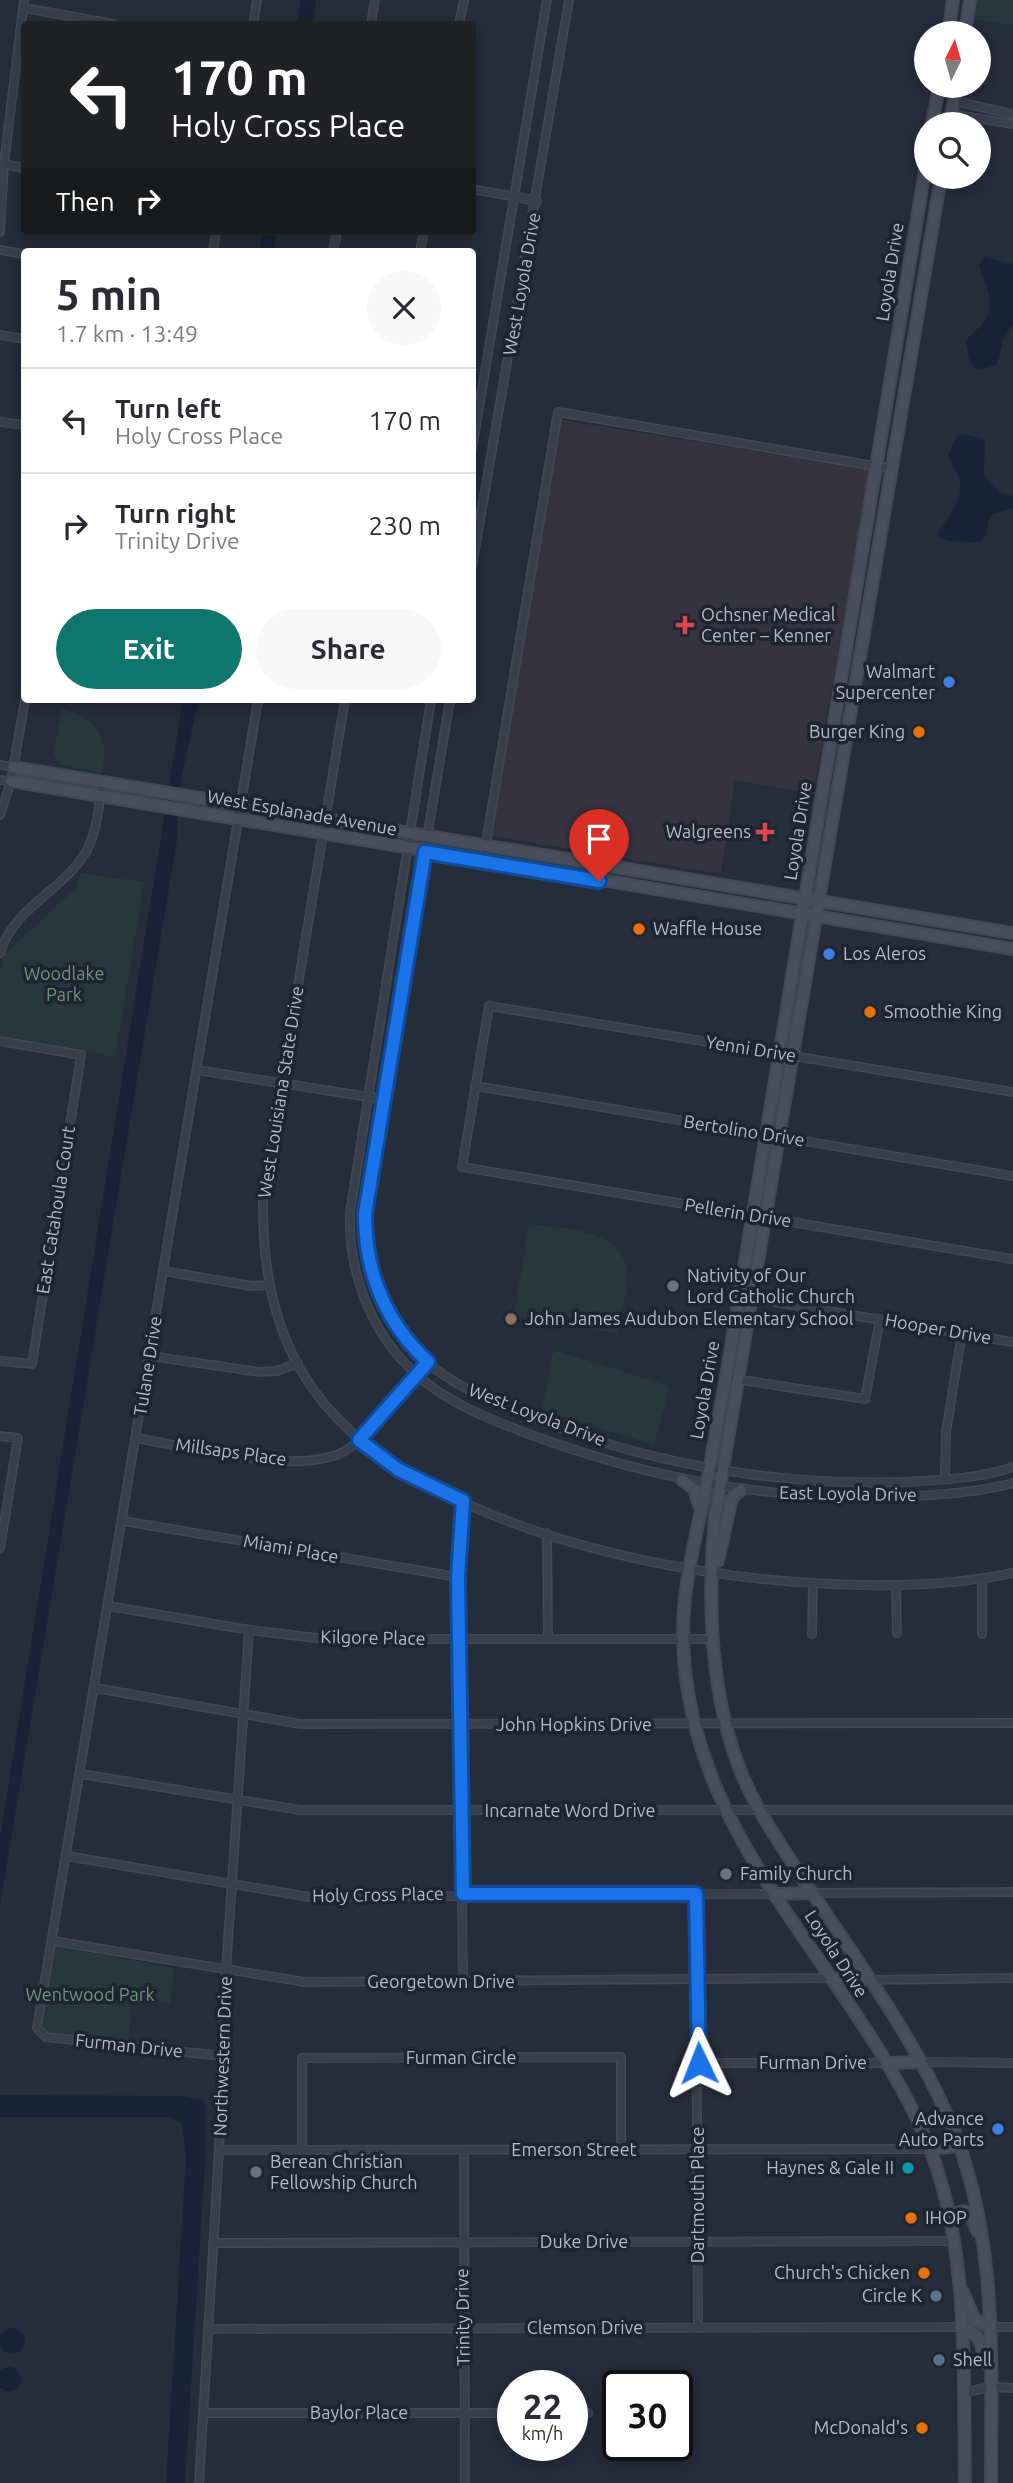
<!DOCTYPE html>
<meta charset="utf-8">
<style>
:root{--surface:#fff;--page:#f7f7f7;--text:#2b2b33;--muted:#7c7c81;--line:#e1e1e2;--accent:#0f766e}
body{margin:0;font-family:Ubuntu,sans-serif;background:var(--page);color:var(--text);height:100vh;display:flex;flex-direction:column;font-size:26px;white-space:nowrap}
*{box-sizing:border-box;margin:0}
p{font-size:23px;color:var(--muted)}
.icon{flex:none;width:38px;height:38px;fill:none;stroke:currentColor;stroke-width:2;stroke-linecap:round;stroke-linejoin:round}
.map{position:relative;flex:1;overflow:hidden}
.panel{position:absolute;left:21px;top:248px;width:455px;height:455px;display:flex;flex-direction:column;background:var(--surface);border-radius:7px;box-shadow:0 4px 18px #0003}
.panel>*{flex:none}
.hud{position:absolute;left:21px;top:21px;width:455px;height:214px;border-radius:7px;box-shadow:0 4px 18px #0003;background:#202124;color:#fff;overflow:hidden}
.needle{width:46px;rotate:5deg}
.controls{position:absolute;left:914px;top:21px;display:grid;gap:14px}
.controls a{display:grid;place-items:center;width:77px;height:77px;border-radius:50%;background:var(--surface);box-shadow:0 4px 18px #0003;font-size:35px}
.speed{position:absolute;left:497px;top:2370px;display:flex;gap:14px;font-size:35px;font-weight:700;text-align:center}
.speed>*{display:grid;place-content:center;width:91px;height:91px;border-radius:50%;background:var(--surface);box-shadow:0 4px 18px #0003;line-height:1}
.speed small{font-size:18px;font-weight:400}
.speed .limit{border:4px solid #111;border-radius:10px;background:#fff;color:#111}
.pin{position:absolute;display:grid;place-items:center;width:60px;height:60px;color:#fff;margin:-72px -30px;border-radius:50% 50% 50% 0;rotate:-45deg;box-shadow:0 0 7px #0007}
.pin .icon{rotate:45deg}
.me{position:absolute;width:77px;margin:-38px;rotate:358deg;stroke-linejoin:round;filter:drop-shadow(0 0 5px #0008)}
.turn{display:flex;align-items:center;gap:24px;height:147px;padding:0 35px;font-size:32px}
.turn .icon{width:91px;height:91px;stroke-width:2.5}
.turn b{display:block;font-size:49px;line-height:60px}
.then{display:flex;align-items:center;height:66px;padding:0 35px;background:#0003;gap:14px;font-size:26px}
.round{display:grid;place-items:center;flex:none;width:74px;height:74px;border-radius:37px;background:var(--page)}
.summary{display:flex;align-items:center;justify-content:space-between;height:119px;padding:0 35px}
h1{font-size:42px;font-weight:700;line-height:52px}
.action{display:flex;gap:14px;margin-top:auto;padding:14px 35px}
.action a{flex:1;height:80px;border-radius:42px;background:var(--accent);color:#fff;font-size:28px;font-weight:700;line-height:80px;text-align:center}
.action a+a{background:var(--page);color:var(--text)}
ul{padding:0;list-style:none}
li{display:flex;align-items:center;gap:21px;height:105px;padding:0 35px;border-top:2px solid var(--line)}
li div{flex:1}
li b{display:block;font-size:26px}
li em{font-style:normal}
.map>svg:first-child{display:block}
</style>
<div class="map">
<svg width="1013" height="2483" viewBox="0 0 1013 2483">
<rect width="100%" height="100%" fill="#252c3a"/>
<path fill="#363340" d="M561,420L870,470L813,794L735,780L721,874L492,836Z"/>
<g fill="#27373c">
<path d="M977,0H1013V25L974,19Z"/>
<path d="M61,709C97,717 110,738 102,773L62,765L54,755Z"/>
<path d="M80,873L144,882L115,1057L0,1036V970L4,955L77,887Z"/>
<path d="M529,1224C561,1229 619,1227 627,1269C630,1284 620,1318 618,1334L514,1316Z"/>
<path d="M557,1351L666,1385L669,1391L654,1445L542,1410L552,1354Z"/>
<path d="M54,1946L174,1968L170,2004L133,1998L128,2041L42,2032Z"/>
</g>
<g fill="#192337">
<path d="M301,0H316L312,24H297Z"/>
<path d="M263,231H277L274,252H259Z"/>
<path d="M983,257L1013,264V326L1004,337L997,365L978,370L970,363L966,341C970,334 976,331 982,325C999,307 984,284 979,265Z"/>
<path d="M962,434L985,439L984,476L1001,493L1013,496V508L993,514L988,521L987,535L979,542L949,541L939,538L938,532C949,516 966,497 958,475C955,467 949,462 948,454L956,438Z"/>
<path d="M183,700H199C190,744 174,790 178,834L0,1905V1837Z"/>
<path d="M0,2095L181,2096L205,2101V2163L185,2483H166L186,2158L182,2124L170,2117H0Z"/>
<circle cx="12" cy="2341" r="13"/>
<circle cx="9" cy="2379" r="12"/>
</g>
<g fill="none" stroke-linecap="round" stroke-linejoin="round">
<defs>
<g id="street">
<path d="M24,8L114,24"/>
<path d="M253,24L257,0"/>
<path d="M371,24L375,0"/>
<path d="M459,24L464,0"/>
<path d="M954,101L1013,114"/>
<path d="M951,114L1013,124"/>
<path d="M4,164L24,168"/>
<path d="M472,189L537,201"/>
<path d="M0,232L4,164L24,0"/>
<path d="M0,250L24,254"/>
<path d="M213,252L216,231"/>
<path d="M333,252L337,231"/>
<path d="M420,252L424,231"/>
<path d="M0,335L24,339"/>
<path d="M0,422L24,425"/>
<path d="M472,450L547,0"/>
<path d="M472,567L569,0"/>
<path d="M345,700L263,1198C262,1266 273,1333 313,1389C430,1556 825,1613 1013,1573"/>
<path d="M431,700L350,1213C348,1273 371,1334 417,1375C449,1404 494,1421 534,1436C651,1479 772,1501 897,1497C936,1495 975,1493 1013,1483"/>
<path d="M450,700L364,1214C365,1269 384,1323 426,1361C451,1384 483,1397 514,1410C636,1462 771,1486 903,1482C939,1480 978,1479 1013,1467"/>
<path d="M0,765L13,767"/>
<path d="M0,780L11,781"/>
<path d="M0,815L11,781L25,700"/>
<path d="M483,861L558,412L892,469"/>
<path d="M0,953C14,906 65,890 87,850C97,832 100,801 102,781"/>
<path d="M0,1041L81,1055L32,1364L0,1361"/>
<path d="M197,1070L382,1099"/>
<path d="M475,1086L1013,1176"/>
<path d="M1013,1092L489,1006L462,1167L1013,1259"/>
<path d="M164,1271L252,1286L268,1285"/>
<path d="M739,1296L1013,1342"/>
<path d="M150,1356L259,1372L277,1371L298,1363"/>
<path d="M735,1379L865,1399L880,1319"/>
<path d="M0,1436L18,1438L0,1548"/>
<path d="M136,1438C188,1447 296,1476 343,1452C368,1439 407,1385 428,1362"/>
<path d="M945,1479L946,1432L962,1333"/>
<path d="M123,1521L458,1577"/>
<path d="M547,1533L548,1639"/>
<path d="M982,1580V1634"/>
<path d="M896,1585L897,1633"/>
<path d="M108,1606L249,1630L325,1639H712"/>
<path d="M812,1634L813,1583"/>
<path d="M95,1688L300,1724L1013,1723"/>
<path d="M81,1774L300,1810H1013"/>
<path d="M67,1856L309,1897L775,1894"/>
<path d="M812,1893L1013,1892"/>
<path d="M696,1894L698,2328"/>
<path d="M53,1941L305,1982L831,1978"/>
<path d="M870,1980L1013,1978"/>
<path d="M463,1982L458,1577L463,1501"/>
<path d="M222,2056L46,2037L37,2028L258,700"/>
<path d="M921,2062L1013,2063"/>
<path d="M699,2063H886"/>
<path d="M219,2150L929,2149"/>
<path d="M302,2150V2058L621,2057V2149"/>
<path d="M464,2150L465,2483"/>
<path d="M214,2243L954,2241"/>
<path d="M991,2327H1013"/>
<path d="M209,2329L960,2327"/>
<path d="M962,2393L990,2387L1013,2388"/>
<path d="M204,2413H513"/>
<path d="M572,2413H588"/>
<path d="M199,2483L219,2150L226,1970L249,1630"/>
</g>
<g id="secondary">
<path d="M948,33L953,0"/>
<path d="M965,33L970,0"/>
<path d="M932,124L939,86"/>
<path d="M950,124L956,86"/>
<path d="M926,164L726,1377C719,1414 713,1451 706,1488C690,1563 675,1613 688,1692C716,1868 866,1988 930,2149C970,2252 963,2374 965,2483"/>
<path d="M941,177L715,1516C708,1596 709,1679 735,1756C748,1796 772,1832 795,1867C848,1949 910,2029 949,2119C999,2234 991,2361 991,2483"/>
<path d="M13,767L1013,933"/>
<path d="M11,781L1013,949"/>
<path d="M682,1480L694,1489L699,1505"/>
<path d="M718,1561L732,1498L741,1490"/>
<path d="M775,1894L811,1893"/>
<path d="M831,1978L869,1980"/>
<path d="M886,2063L921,2062"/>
<path d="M929,2149L960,2146"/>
<path d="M948,2215L964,2211L973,2220L977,2231"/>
<path d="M963,2292L975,2320L991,2327"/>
<path d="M960,2327C980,2331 982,2345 985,2363"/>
</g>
</defs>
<use href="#street" stroke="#424854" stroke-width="10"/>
<use href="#secondary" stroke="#424854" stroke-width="14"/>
<use href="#street" stroke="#393f4b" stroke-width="7"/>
<use href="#secondary" stroke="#474e5d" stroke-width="10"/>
</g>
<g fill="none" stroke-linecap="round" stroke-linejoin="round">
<defs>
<path id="route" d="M599,881L425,852L365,1214C365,1271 385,1322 428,1362L359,1440L399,1470L463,1501L458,1577L463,1894H696L699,2063"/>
</defs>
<use href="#route" stroke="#114b97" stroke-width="18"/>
<use href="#route" stroke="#1a73e8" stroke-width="12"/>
</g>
<g fill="#e0444e" stroke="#1e2430" stroke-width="2.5">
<path d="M681.5 614.5h7v7h7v7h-7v7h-7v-7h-7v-7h7z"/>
<path d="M761.5 821.5h7v7h7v7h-7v7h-7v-7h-7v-7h7z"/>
</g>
<g fill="#3f7fe0" stroke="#1e2430" stroke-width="2.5">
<circle cx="949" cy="682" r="7"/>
<circle cx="829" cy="954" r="7"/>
<circle cx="998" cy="2129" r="7"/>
</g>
<g fill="#e8710a" stroke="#1e2430" stroke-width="2.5">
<circle cx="919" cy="732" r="7"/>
<circle cx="639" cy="929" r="7"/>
<circle cx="870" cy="1012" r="7"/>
<circle cx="911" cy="2218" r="7"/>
<circle cx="924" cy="2273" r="7"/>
<circle cx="922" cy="2428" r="7"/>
</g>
<g fill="#6b7280" stroke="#1e2430" stroke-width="2.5">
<circle cx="673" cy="1286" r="7"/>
<circle cx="726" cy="1874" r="7"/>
<circle cx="256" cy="2172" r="7"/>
</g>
<circle fill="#8d6e63" stroke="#1e2430" stroke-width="2.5" cx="511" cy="1319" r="7"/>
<circle fill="#0f9aa8" stroke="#1e2430" stroke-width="2.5" cx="908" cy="2168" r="7"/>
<g fill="#5c6f8a" stroke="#1e2430" stroke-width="2.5">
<circle cx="936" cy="2296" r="7"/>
<circle cx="939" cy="2360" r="7"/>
</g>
<g text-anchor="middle" stroke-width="7" stroke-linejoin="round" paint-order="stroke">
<g font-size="18" fill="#b4bac6" stroke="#1e2430">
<text transform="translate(890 272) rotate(-81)" y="6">Loyola Drive</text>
<text transform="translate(522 284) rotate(-80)" y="6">West Loyola Drive</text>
<text transform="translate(302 813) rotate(10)" y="6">West Esplanade Avenue</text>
<text transform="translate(798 831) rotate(-81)" y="6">Loyola Drive</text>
<text transform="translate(751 1049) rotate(9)" y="6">Yenni Drive</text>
<text transform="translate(281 1092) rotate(-81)" y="6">West Louisiana State Drive</text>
<text transform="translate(744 1131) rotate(9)" y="6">Bertolino Drive</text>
<text transform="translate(56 1210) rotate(-81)" y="6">East Catahoula Court</text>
<text transform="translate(738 1213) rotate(9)" y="6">Pellerin Drive</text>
<text transform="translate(938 1329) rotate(10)" y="6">Hooper Drive</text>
<text transform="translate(148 1366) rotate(-81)" y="6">Tulane Drive</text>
<text transform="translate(705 1390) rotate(-80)" y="6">Loyola Drive</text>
<text transform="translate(537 1415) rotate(21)" y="6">West Loyola Drive</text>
<text transform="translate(231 1452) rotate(8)" y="6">Millsaps Place</text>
<text transform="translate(848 1494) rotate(1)" y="6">East Loyola Drive</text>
<text transform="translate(291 1549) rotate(10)" y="6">Miami Place</text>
<text transform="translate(373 1638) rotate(1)" y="6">Kilgore Place</text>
<text x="574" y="1731">John Hopkins Drive</text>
<text x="570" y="1817">Incarnate Word Drive</text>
<text transform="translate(378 1895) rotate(-1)" y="6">Holy Cross Place</text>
<text transform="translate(836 1954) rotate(57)" y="6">Loyola Drive</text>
<text x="441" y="1988">Georgetown Drive</text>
<text transform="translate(129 2046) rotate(6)" y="6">Furman Drive</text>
<text transform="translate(223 2056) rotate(-88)" y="6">Northwestern Drive</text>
<text x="461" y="2064">Furman Circle</text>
<text x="813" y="2069">Furman Drive</text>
<text x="574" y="2156">Emerson Street</text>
<text transform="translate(698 2195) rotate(-90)" y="6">Dartmouth Place</text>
<text x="584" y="2248">Duke Drive</text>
<text transform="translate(463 2317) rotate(-91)" y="6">Trinity Drive</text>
<text x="585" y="2334">Clemson Drive</text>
<text x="359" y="2419">Baylor Place</text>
</g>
<g font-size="18" fill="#b4bac6" stroke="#1e2430" text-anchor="start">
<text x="701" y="621">Ochsner Medical<tspan x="701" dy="21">Center – Kenner</tspan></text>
<text x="935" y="678" text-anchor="end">Walmart<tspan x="935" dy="21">Supercenter</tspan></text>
<text x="905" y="738" text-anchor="end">Burger King</text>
<text x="751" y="838" text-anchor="end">Walgreens</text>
<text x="653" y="935">Waffle House</text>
<text x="843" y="960">Los Aleros</text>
<text x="884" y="1018">Smoothie King</text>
<text x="687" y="1282">Nativity of Our<tspan x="687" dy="21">Lord Catholic Church</tspan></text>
<text x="525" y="1325">John James Audubon Elementary School</text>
<text x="740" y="1880">Family Church</text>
<text x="984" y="2125" text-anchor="end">Advance<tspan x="984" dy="21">Auto Parts</tspan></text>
<text x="270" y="2168">Berean Christian<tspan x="270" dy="21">Fellowship Church</tspan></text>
<text x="894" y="2174" text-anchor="end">Haynes &amp; Gale II</text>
<text x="925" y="2224">IHOP</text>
<text x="910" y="2279" text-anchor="end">Church's Chicken</text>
<text x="922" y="2302" text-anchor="end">Circle K</text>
<text x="953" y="2366">Shell</text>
<text x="908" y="2434" text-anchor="end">McDonald's</text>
</g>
<g font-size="18" fill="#6e957a" stroke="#1e2430">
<text x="64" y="980">Woodlake<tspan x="64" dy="21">Park</tspan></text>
<text x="90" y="2001">Wentwood Park</text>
</g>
</g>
</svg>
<div class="controls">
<a><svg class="needle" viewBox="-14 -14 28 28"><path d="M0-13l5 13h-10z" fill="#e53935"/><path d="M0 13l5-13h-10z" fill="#7c7c81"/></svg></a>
<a><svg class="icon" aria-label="search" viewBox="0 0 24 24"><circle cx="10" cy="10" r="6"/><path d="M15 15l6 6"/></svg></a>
</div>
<div class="speed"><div>22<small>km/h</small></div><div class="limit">30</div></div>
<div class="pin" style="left:599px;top:881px;background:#d93025"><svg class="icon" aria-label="arrive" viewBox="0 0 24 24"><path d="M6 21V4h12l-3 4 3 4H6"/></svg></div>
<svg class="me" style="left:699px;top:2063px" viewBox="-20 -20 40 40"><path d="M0-17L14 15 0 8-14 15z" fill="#1a73e8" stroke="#fff" stroke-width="4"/></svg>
<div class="hud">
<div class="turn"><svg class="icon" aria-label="left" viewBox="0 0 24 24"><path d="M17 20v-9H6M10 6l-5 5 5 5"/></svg><div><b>170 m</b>Holy Cross Place</div></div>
<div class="then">Then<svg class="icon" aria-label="right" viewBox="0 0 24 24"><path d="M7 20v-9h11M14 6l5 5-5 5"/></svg></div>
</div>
<section class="panel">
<div class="summary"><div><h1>5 min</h1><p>1.7 km · 13:49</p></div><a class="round"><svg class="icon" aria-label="close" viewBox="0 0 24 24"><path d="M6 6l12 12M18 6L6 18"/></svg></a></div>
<ul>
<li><svg class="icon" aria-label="left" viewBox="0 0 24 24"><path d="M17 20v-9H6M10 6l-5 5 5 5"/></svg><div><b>Turn left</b><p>Holy Cross Place</p></div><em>170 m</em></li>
<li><svg class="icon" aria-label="right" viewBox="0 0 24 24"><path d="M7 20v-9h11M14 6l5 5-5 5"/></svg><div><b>Turn right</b><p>Trinity Drive</p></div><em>230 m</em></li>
</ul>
<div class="action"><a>Exit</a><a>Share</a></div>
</section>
</div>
